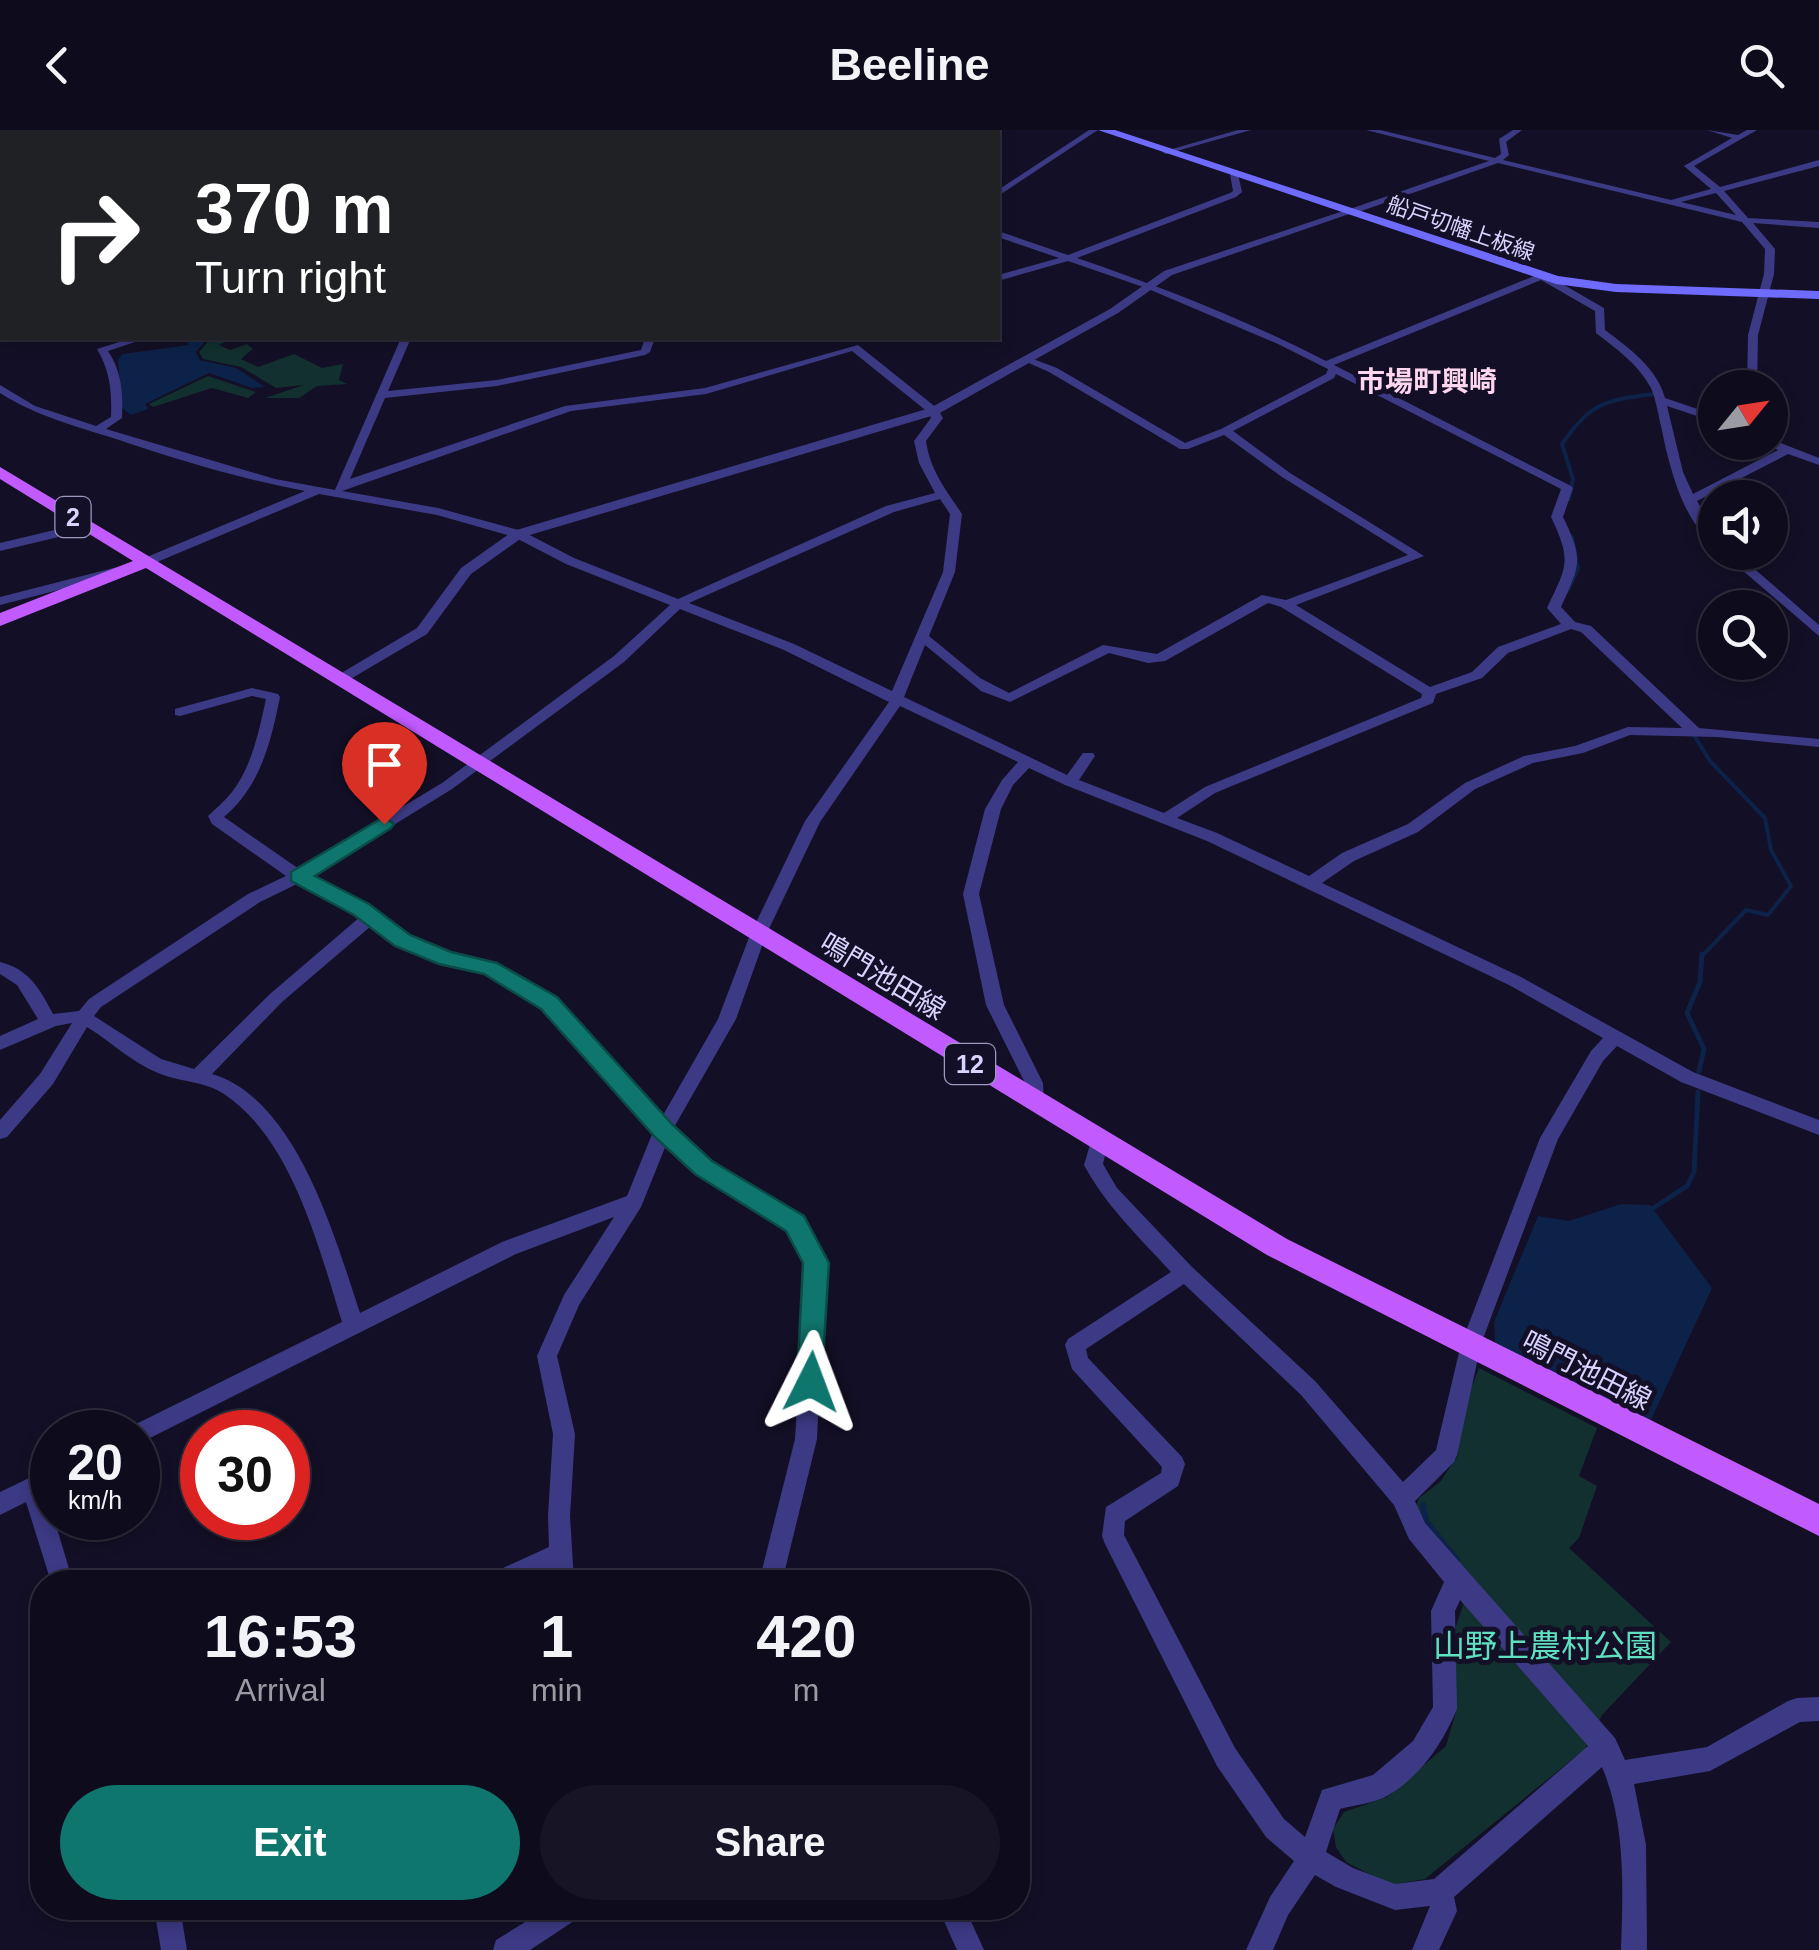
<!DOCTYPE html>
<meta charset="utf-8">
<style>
:root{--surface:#0e0b1c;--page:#171425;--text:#f1f3f6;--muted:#9b9ba3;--line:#2e2b3b;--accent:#0f766e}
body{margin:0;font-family:Arial,"Noto Sans JP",sans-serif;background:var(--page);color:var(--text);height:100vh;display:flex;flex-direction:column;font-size:38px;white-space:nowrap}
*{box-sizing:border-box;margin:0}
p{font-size:32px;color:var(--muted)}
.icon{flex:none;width:55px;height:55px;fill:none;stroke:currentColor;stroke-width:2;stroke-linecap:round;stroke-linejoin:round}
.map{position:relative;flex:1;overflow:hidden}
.sheet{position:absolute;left:30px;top:1440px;width:1000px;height:350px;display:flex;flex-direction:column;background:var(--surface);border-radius:40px;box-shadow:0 5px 15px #0003,0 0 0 2px var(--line)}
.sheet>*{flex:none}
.banner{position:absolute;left:0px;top:0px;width:1000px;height:210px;box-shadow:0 5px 15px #0003,0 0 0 2px var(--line);background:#202124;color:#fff;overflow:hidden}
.needle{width:65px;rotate:60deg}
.controls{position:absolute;left:1698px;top:240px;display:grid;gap:20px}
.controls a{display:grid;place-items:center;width:90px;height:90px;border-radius:50%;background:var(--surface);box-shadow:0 5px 15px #0003,0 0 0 2px var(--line);font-size:50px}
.speed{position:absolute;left:30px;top:1280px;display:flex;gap:20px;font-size:50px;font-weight:700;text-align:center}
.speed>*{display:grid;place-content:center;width:130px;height:130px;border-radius:50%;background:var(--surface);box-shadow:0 5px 15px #0003,0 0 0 2px var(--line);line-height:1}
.speed small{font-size:25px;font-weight:400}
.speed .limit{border:15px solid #d22;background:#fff;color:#111}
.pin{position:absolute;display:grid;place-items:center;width:85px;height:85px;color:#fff;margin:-102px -42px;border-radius:50% 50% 50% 0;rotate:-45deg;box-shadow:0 0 10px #0007}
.pin .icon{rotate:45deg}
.me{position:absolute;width:110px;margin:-55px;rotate:3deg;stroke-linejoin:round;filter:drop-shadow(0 0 8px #0008)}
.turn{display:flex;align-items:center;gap:35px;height:210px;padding:0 30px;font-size:45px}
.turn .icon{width:130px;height:130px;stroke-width:2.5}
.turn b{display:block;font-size:70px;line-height:85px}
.eta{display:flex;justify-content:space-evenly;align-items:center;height:170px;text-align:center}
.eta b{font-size:60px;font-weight:700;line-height:70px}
.primary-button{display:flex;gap:20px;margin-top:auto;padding:20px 30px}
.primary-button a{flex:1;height:115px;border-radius:60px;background:var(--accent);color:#fff;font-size:40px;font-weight:700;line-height:115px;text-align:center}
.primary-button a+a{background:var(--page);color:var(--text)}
header{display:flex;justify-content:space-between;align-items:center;height:130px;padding:0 30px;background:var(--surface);font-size:45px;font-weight:700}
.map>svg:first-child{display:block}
</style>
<header><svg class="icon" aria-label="back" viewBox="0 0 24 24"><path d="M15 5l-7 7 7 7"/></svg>Beeline<svg class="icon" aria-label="search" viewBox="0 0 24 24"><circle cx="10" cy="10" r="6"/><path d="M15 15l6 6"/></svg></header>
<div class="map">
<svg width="1819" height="1820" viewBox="0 0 1819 1820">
<rect width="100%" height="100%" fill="#130f26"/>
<g fill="#12302f">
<path d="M211,208H233L219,215L230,220L247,214L253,219L241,229L258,237L294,224L322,238L343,234L339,250L347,254L317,256L299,268H265L304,255L276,258L241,237L203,229L199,222Z"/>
<path d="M208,246L256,262L248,268L212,258L153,277L149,274Z"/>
<path d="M1479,1238L1597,1298L1579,1346L1597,1356L1579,1408L1569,1418L1671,1512L1602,1585L1585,1619L1425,1749L1390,1755L1346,1732L1336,1717L1333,1699L1344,1682L1387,1667L1446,1616L1456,1582V1496L1471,1452L1422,1392L1416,1378L1419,1368L1440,1352L1457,1327L1459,1290Z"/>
</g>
<g fill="#0c2248">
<path d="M193,208H208L196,222L200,230L236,238L265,257L252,258L209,243L145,274L148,279L131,285L122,278L118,230L122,224L189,215L186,210Z"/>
<path d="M1621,1074L1650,1075L1712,1158L1650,1292L1495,1215L1494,1192L1538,1086L1569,1091Z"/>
</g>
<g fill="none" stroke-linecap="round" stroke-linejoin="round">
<g stroke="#0c2248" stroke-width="4">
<path d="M1569,369L1573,349L1562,314C1591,272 1606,270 1654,264"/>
<path d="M1567,462L1578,439L1572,407"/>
<path d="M1695,607L1710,631L1765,688L1771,720L1791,756L1768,785L1746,780L1701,827"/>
</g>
<g stroke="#0c2248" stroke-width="5">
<path d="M1699,941L1704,919L1687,883L1700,852L1702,824"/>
<path d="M1649,1081L1687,1056L1694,1042L1698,962"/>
</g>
<path stroke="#0c2248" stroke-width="6" d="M1423,1375L1426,1391L1457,1430"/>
<path fill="#0c2248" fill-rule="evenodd" d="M98,0H117L118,2H100Z"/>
<g fill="#3d3a85" fill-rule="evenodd">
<path d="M392,0H403L405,2H395Z"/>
<path d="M684,0H694L696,2H687Z"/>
<path d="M994,0H1002L998,4Z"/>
<path d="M1089,0H1098L998,66V60Z"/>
<path d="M1238,0H1251L1166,24L1162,22Z"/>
<path d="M1366,0H1380L1495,28L1501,24L1499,9L1513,0H1522L1506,12L1509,25L1503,30L1671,70L1711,59L1684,36L1732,8L1707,0L1738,5L1747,0H1757L1694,36L1720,57L1819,30V36L1724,61L1748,88L1819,92V98L1753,93L1775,119L1774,144L1758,205L1757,258H1747L1748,205L1764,144L1765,119L1742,92L1498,33L1350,85L1347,80L1489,31ZM1716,63L1736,85L1681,72Z"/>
<path d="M0,34L2,35V39L0,40Z"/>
<path d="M1234,41L1238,44L1242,62L1236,67L1077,128C1162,157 1246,190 1326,231L1539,144H1545L1604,178L1605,200C1629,218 1657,238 1665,268L1715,285V292L1667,276L1683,342L1693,364L1778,320L1762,312H1770V309L1819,328V335L1788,324L1697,371L1715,401V413C1682,394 1668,330 1661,296C1658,284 1656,269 1651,258C1638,234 1618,220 1596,203L1595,181L1541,150L1334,235L1571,356L1573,358L1563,387C1584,430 1580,435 1561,477L1575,492L1591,496L1699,598L1819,609V617L1717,607L1630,605L1583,623L1533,633L1475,659L1418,702L1354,731L1322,753L1521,847L1693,942L1819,990V1005L1681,952L1617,916L1603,931L1558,1009L1481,1214L1457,1325L1454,1332L1415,1371L1425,1393L1615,1608L1625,1630L1707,1617L1788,1571L1797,1568L1819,1567V1591L1800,1592L1710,1641L1634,1654L1646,1715L1647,1820H1621C1623,1760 1626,1693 1602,1637L1454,1767L1457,1781L1439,1820H1412L1430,1776L1395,1780L1336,1757L1315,1745L1288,1785L1273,1820H1246L1270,1767L1294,1731L1266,1707L1217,1636L1105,1414L1102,1406L1106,1377L1161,1343L1162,1337L1072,1239L1065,1215L1068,1209L1171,1142C1140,1108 1106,1076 1084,1035L1092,1008H1106L1108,1013L1103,1034L1117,1058L1192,1137L1315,1251L1403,1352L1436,1320L1461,1214L1540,1008L1591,921L1603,908L1509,855L1207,711L1065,655L1029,638L1013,655L1001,679L979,764L1004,875L1043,953L1044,974L1041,979H1029L1025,953L986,875L963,764L985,679L1002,650L1018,632L900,576L820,692L766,805L736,889L673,999L710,1033L802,1088L826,1133L817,1309L782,1452H759L795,1309L806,1133L788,1100L696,1043L666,1015L641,1077L579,1175L557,1226L575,1304L570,1386L574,1452H551L550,1439L522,1452H487L490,1444L549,1417L548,1386L553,1304L537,1226L564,1165L614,1087L516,1124L138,1314V1302H128L130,1297L342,1192C319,1118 292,1009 224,964C205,951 179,952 158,943C133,933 111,912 87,897L53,954L7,1007L0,1009V990L40,944L72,893L56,896L0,920V906L38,889L17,855L0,844V832C29,839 40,859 53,884L79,881L89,869L248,764L286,746L212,694L208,686C216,678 225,671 232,662C252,636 259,601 266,569L252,566L180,586L175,585V579L252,558L278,564L280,567C271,612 260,657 224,687L299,739L442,653L614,526L670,475L566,434L514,407L437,385L319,364L150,435H142V429L305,361C241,349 178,330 116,309C75,296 36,286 0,263V255L35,276L96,296L111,287C112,261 110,241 97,219L132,208H147L108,221C122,242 123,263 122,288L106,299L275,349L335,360L401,208H411L388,261L497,250L641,220L645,208H655L650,222L645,225L497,256L385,268L350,349L565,276L705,258L858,215L938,279L943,288L926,311C930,340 946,360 962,384L955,442L929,506L980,548L1009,563L1103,515L1157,524L1262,465L1286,470L1408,425L1282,347L1224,305L1188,319H1180L1049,242L1020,229L1025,226L1057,238L1185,313L1221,299L1326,244L1328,239L1278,214L1146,158L1068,131L998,151V145L1059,128L998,107V101L1068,125L1230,63L1233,61L1230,44ZM852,221L929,283L931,288L914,311L919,333L935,363L886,376L678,469L574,428L522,401L438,378L342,361L571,281L706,264ZM1336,244L1561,359L1551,387C1572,431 1567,436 1547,478L1561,494L1498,517L1472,542L1430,557L1296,475L1424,426L1290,343L1233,301L1334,248ZM940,369L950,384L943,442L892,561L794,514L689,473L894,382ZM1268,473L1281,477L1422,564L1421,568L1205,657L1164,683L1079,650L1095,626L1093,623H1083L1067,645L904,567L925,515L981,561L1010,572L1109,523L1148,533L1165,531ZM680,479L784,520L889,572L805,691L750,805L718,889L662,987L555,869L496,834L449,824L408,807L368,776L311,746L452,659L624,532ZM1571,499L1581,502L1682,598L1628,597L1575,616L1524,626L1465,653L1408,694L1342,723L1309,746L1217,703L1177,688L1215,663L1433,573L1436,564L1482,548L1508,523ZM299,753L360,787L270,864L194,939L161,929L94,886L101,877L260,772ZM371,796L396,815L440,833L485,843L543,877L653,1002L627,1066L502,1112L360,1183C335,1108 297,969 212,944L282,872ZM1184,1154L1301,1265L1394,1375L1409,1409L1444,1452L1431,1481L1433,1577L1413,1611L1373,1645L1322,1660L1305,1707L1284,1689L1235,1618L1124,1405L1125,1391L1178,1356L1185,1334L1182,1327L1088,1228L1086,1219ZM1460,1470L1588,1616L1434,1749L1395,1754L1353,1738L1326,1722L1340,1679C1355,1675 1374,1673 1387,1666C1420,1647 1443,1613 1457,1579L1455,1481Z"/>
<path d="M2,69V75L0,76V70Z"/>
<path d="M2,140V146L0,147V141Z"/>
<path d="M88,392L94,396L92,399L0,421V413Z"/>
<path d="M1721,422H1735L1819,495V506Z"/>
<path d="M125,435L129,436V442L0,475V467Z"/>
<path d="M52,1337V1358L46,1362L73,1452H51L26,1372L0,1385V1362Z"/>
<path d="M154,1778H180L187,1820H161Z"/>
<path d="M548,1778H584L580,1787L530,1820H493L496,1810Z"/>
<path d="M938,1778H965L984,1820H957Z"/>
</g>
<path fill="#3d3a85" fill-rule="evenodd" d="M1346,80L1355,82L1172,145L1118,183L938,284L523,407L471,444L427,504L347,551H335L333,548L417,498L461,438L513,401L930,278L1110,179L1164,141Z"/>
<path fill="#6f6bff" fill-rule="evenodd" d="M1098,0H1115L1558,146L1616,154L1819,161V169L1616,162L1556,154Z"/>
<path fill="#c25bff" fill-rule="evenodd" d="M0,337L1287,1109L1819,1374V1406L1267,1125L146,438L0,496V483L133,431L0,349Z"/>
</g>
<path fill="#0f766e" stroke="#0a4d48" stroke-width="2.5" d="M384,687L394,694L391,698L315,746L369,774L410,805L451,822L497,833L557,867L672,994L712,1031L804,1086L829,1133L821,1261L811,1265L801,1261L797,1252L803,1133L786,1101L695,1044L655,1007L541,879L484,844L439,834L395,816L354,785L291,751V742Z"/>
<g text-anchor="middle" stroke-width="10" stroke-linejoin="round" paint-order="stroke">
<g font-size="22" fill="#d9d4ff" stroke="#130f26">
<text transform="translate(1461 98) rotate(19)" y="8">船戸切幡上板線</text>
</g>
<g fill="#130f26" stroke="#9e99be" stroke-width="2.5">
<rect x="55.5" y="367" width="35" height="40" rx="8"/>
<rect x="945" y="914" width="50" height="40" rx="8"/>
</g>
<g font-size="25" font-weight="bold" fill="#d9d4ff">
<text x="73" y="396">2</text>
<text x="970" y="943">12</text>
</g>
<g font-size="28" font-weight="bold" fill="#ffd6f0" stroke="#130f26">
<text x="1427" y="261">市場町興崎</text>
</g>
<g font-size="28" fill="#d9d4ff" stroke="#130f26">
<text transform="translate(883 846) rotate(31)" y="10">鳴門池田線</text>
<text transform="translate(1587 1240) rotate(27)" y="10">鳴門池田線</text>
</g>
<g font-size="32" fill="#5fe0c0" stroke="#130f26">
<text x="1545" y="1527">山野上農村公園</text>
</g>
</g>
</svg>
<div class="controls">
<a><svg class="needle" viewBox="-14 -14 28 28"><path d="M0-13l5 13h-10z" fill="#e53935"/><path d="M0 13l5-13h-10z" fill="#9b9ba3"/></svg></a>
<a><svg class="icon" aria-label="sound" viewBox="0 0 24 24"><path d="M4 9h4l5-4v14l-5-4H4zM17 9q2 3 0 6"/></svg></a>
<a><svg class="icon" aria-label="search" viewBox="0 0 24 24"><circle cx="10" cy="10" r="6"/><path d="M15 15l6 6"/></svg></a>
</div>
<div class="speed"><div>20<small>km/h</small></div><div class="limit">30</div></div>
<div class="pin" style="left:384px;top:694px;background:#d93025"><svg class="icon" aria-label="arrive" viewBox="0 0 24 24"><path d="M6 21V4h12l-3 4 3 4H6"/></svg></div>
<svg class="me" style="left:811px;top:1252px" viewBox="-20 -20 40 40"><path d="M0-17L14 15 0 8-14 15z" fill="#0f766e" stroke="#fff" stroke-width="4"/></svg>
<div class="banner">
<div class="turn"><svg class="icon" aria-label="right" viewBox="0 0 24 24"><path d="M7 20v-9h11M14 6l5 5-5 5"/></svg><div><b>370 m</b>Turn right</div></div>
</div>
<section class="sheet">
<div class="eta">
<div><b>16:53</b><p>Arrival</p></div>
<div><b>1</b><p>min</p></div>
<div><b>420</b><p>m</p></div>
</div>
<div class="primary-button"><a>Exit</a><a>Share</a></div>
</section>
</div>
